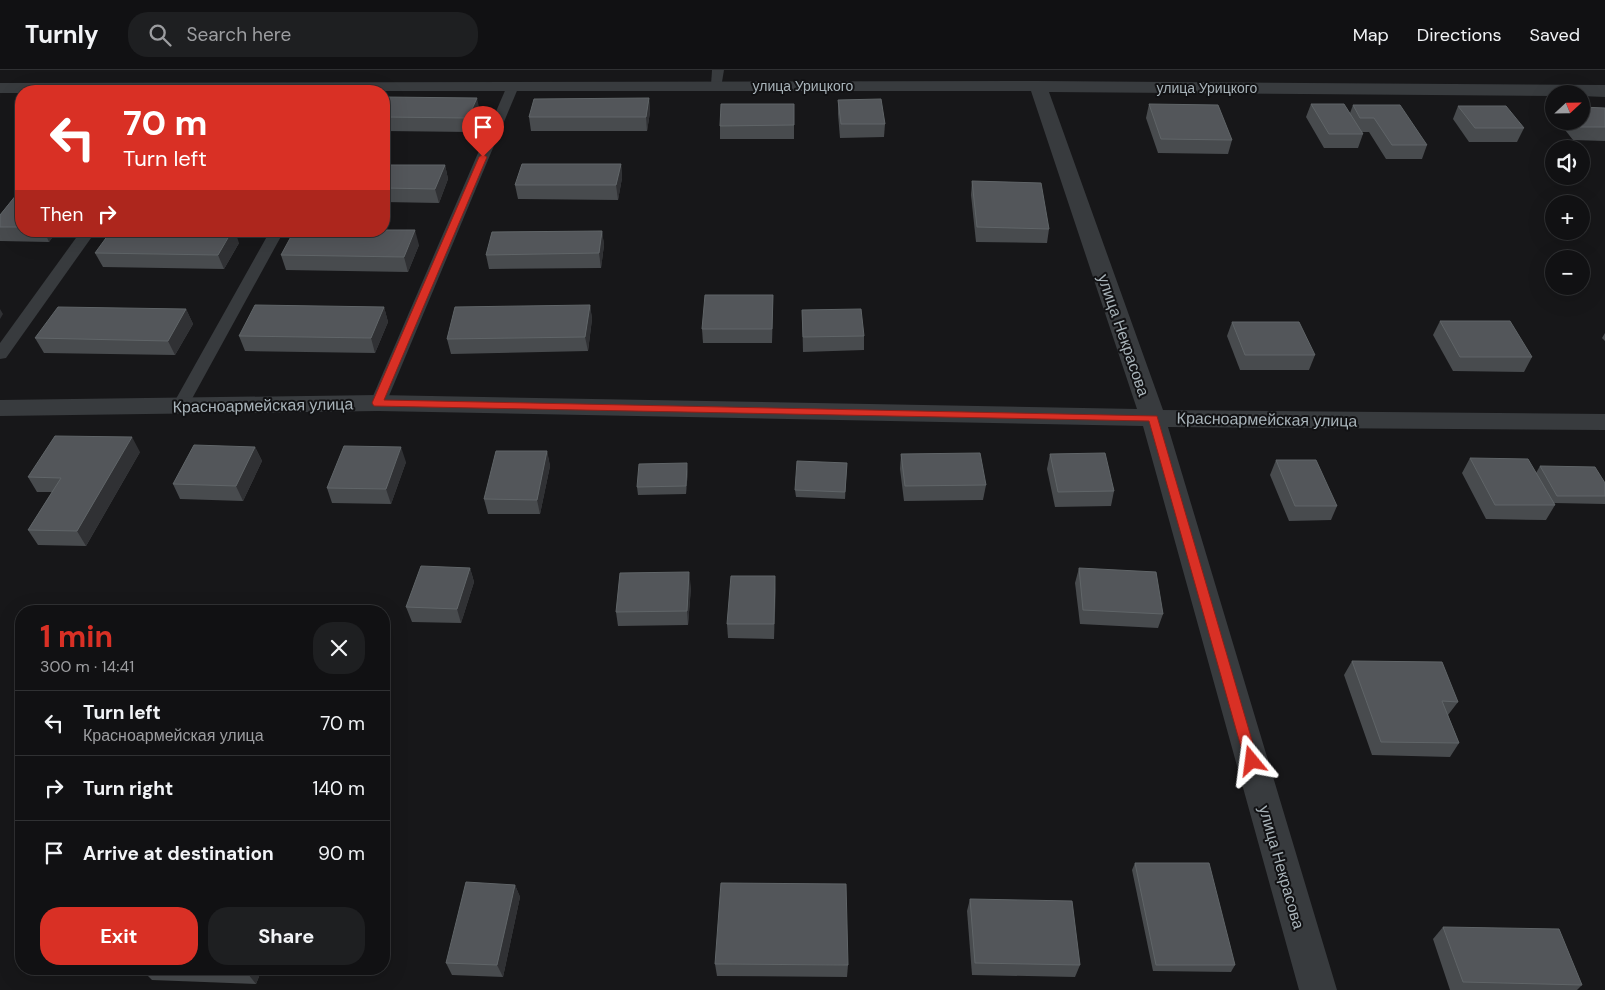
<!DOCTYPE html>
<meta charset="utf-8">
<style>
:root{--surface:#111113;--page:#1e1f21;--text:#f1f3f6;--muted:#9c9da0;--line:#303133;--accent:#d93025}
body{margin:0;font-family:"DM Sans",sans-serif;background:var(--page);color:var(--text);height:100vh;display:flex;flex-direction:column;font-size:19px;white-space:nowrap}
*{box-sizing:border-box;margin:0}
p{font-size:16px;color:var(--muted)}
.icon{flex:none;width:28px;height:28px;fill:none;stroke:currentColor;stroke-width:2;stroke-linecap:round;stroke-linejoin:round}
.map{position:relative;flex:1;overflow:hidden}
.panel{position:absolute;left:15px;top:535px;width:375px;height:370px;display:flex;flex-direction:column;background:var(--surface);border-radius:20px;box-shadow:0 5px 20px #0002,0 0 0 1px var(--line)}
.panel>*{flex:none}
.hud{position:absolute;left:15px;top:15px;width:375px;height:152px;border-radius:20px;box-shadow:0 5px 20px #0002,0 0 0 1px var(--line);background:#d93025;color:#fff;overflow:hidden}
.needle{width:32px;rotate:68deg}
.controls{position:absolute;left:1545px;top:15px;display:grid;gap:10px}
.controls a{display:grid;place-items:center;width:45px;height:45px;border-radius:50%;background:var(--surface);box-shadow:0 5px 20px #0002,0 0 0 1px var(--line);font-size:25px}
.pin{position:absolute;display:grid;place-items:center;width:42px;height:42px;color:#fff;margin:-51px -21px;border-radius:50% 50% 50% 0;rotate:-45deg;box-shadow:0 0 5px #0007}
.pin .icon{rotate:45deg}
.me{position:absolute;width:55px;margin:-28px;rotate:344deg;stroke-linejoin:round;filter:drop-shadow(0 0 4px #0008)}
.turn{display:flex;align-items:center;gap:18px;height:105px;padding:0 25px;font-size:22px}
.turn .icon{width:65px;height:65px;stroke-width:2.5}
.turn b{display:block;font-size:35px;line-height:42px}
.then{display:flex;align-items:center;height:48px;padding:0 25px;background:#0003;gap:10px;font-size:19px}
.round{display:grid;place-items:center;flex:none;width:52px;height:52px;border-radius:20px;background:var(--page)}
.overview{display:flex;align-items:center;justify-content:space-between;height:85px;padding:0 25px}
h1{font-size:30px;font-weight:700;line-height:38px;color:var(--accent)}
.button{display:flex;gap:10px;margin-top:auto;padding:10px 25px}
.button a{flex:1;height:58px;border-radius:20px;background:var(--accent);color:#fff;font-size:20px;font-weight:700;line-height:58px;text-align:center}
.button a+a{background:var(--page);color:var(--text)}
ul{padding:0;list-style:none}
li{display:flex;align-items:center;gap:15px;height:65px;padding:0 25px;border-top:1px solid var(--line)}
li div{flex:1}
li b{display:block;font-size:19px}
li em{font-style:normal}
header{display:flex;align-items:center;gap:30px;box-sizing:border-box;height:70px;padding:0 25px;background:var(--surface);border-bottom:1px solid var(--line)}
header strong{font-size:24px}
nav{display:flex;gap:28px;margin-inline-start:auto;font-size:18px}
.search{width:350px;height:45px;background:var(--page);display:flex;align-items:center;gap:12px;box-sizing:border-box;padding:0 18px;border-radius:20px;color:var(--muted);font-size:19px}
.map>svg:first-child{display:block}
</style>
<header>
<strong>Turnly</strong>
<div class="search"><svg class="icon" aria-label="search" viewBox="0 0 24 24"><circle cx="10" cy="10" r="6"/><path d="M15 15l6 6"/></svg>Search here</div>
<nav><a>Map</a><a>Directions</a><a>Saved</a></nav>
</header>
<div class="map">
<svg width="1605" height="920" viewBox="0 0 1605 920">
<rect width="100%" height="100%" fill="#171719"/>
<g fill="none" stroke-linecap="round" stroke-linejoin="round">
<g fill="#383b3e" fill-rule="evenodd">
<path d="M712,0H724L721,18L717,19L711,15Z"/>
<path d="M513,12L519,16L386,333L384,337L378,339L372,337L370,333L507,16Z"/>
<path d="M81,161H96L6,288L0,289V273Z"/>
<path d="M270,161H284L188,336L186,340L180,342L174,340L172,336Z"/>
</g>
<path fill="#383b3e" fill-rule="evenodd" d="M1038,11L1605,15V27L1581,26V24H1554V26L1049,22L1163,340L1605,344V360L1168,357L1337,920H1299L1143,356L378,341L0,346V330L378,325L1137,339L1031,21H21V23H0V13Z"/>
</g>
<g fill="#484b4e">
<path d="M384,27L480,42L471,62L384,61Z"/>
<path d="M649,28L650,42L647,61H531L529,47Z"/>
<path d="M838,30L885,54L884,67L840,68L838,44Z"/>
<path d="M794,34V69H720V56Z"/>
<path d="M1149,34L1232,70L1228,84L1158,83L1146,48Z"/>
<path d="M1311,34L1350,43L1353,35L1427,75L1422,89H1386L1369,62H1362L1363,64L1358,78H1324L1306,47Z"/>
<path d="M1458,36L1524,58L1517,72H1469L1453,49Z"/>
<path d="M1605,38V71L1573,70L1558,51H1581Z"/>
<path d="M621,94L622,108L618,130L518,129L515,115Z"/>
<path d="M384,95H445L448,109L439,133L384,132Z"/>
<path d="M972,111L1049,159L1047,173L976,172L971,125Z"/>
<path d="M21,119V161H57L49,172L0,171V145Z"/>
<path d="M602,161L604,175L601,198L489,199L486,185Z"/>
<path d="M239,173L224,199L103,197L95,183Z"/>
<path d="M419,175L408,202L286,200L281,185Z"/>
<path d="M773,225L772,273H703L702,259Z"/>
<path d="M590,235L592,249L588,281L451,284L447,269Z"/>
<path d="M384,237L388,252L375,283L245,281L239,266Z"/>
<path d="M186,239L193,254L175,285L44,283L35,268Z"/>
<path d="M802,240L864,266V280L803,282Z"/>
<path d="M1440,251L1532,287L1524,302L1453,301L1433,265Z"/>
<path d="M1232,252L1315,285L1309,300H1240L1227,266Z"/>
<path d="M1605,263V271L1602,268Z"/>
<path d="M255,377L262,391L243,431L180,429L173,414Z"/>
<path d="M547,381L550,396L540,444H488L484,429Z"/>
<path d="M140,382L86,476L38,475L28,460L52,422H37L28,407Z"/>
<path d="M901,384L986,415L983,430L904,431L900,399Z"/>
<path d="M1050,384L1114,421L1111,436L1055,437L1047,399Z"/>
<path d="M1470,388L1536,403L1540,396L1605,413V434L1554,433L1555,435L1546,450L1486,449L1462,403Z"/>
<path d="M1276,390L1337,436L1331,450L1289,451L1270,405Z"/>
<path d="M406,392L391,434L332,433L327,418Z"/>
<path d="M847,393L845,429L796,427L795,420Z"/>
<path d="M688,400L686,424L638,425L637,417Z"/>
<path d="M470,498L474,512L461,553L412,552L406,537Z"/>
<path d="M1079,498L1163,544L1158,558L1080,554L1075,513Z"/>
<path d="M775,506L774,569L728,568L727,554Z"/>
<path d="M691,517L688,555L618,556L616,542Z"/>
<path d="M1352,591L1458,632L1448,645L1459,673L1450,687L1372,685L1344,605Z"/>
<path d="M1135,793L1235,895L1231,902L1153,901L1132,800Z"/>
<path d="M515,815L520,827L503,907L452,905L446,893Z"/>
<path d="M970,829L1080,895L1075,907L972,905L967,841Z"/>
<path d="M1443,857L1582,915L1577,920H1450L1433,869Z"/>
<path d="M715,894L848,895L847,907L717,906Z"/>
<path d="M141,899H262L256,914L152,910Z"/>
</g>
<g fill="#303134">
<path d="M477,28L480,42L471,62L468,48Z"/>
<path d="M649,28L650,42L647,61L646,47Z"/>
<path d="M621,94L622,108L618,130L616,115Z"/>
<path d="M445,95L448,109L439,133L435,119Z"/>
<path d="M415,160L419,175L408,202L404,187Z"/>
<path d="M44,161H57L49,172Z"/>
<path d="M232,161H235L239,173L224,199L218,185Z"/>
<path d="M602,161L604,175L601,198L599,183Z"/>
<path d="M773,225V240L772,273V259Z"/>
<path d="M590,235L592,249L588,281L585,267Z"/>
<path d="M384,237L388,252L375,283L371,268Z"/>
<path d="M0,239L3,244L0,249Z"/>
<path d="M186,239L193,254L175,285L168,271Z"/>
<path d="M132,367L140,382L86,476L77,461Z"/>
<path d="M255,377L262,391L243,431L236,416Z"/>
<path d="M401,377L406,392L391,434L386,419Z"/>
<path d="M547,381L550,396L540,444L537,430Z"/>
<path d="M687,393L688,400L686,424V416Z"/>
<path d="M470,498L474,512L461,553L457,539Z"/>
<path d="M689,502L691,517L688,555L687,541Z"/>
<path d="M775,506L776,521L774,569V554Z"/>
<path d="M515,815L520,827L503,907L497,895Z"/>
<path d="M244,899H262L256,914Z"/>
</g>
<g fill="#53565a" stroke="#606568">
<path d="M384,27L477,28L468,48L384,47Z"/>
<path d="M649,28L646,47H529L534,29Z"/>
<path d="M881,29L885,54H841L838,30Z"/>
<path d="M721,34H794V55L720,56Z"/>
<path d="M1149,34L1218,35L1232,70L1161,69Z"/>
<path d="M1311,34H1344L1363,64H1329Z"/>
<path d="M1353,35H1400L1427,75H1392L1374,48H1360Z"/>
<path d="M1458,36H1506L1524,58H1475Z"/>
<path d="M1581,37L1605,38V57H1580L1575,51H1581Z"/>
<path d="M522,94H621L616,115H515Z"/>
<path d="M384,95H445L435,119L384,118Z"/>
<path d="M972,111L1041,113L1049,159L977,157Z"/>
<path d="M21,119V157H0V145Z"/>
<path d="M384,160H415L404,187L281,185L294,161H384Z"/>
<path d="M111,161H232L218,185L95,183Z"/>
<path d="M602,161L599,183L486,185L492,162Z"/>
<path d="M705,225H773L772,259H702Z"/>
<path d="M255,235L384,237L371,268L239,266Z"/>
<path d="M590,235L585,267L447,269L455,237Z"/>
<path d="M58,237L186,239L168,271L35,268Z"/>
<path d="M861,239L864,266L803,267L802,240Z"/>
<path d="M1440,251H1510L1532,287H1460Z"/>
<path d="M1232,252H1299L1315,285H1245Z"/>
<path d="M55,366L132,367L77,461L28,460L61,408L28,407Z"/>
<path d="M194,375L255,377L236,416L173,414Z"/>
<path d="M344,376L401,377L386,419L327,418Z"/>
<path d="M496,381H547L537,430L484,429Z"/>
<path d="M980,383L986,415L905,416L901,384Z"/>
<path d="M1105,383L1114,421L1058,422L1050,384Z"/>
<path d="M1470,388L1528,389L1555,435H1495Z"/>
<path d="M1276,390H1316L1337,436H1295Z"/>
<path d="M797,391L847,393L845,422L795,420Z"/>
<path d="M687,393L686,416L637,417L639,394Z"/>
<path d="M1540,396L1595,397L1605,413V426H1557Z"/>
<path d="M421,496L470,498L457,539L406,537Z"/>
<path d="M1079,498L1156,502L1163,544L1083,540Z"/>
<path d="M689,502L687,541L616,542L620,503Z"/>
<path d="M731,506H775L774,554H727Z"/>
<path d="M1352,591L1442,592L1458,632L1442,631L1459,673L1381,672Z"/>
<path d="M1135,793H1209L1235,895H1156Z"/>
<path d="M466,812L515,815L497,895L446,893Z"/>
<path d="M721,813L846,814L848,895L715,894Z"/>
<path d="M970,829L1072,831L1080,895L975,893Z"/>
<path d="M1443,857L1559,859L1582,915L1463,912Z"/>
</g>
<path fill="#d93025" stroke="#8d1f18" d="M483,84L487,87L384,330L1157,346L1258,691L1256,695L1252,697L1247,695L1245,691L1149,351L374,336L372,333L479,87Z"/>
<g text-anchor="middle" stroke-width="4" stroke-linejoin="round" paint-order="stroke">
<g font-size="14" fill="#a8b3b9" stroke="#121214">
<text x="803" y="21">улица Урицкого</text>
<text x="1207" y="23">улица Урицкого</text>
</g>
<g font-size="16" fill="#a8b3b9" stroke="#121214">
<text transform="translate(1124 265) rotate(71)" y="6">улица Некрасова</text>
<text transform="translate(263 335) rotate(-1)" y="6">Красноармейская улица</text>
<text transform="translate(1267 349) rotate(1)" y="6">Красноармейская улица</text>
<text transform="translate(1282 797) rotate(74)" y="6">улица Некрасова</text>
</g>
</g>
</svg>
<div class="controls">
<a><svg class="needle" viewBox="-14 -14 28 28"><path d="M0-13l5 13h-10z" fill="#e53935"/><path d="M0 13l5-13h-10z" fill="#9c9da0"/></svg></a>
<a><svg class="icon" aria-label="sound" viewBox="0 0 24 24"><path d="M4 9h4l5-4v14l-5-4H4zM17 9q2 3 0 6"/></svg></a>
<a>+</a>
<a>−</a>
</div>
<div class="pin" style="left:483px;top:87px;background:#d93025"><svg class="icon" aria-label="arrive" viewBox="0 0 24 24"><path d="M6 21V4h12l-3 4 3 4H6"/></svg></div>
<svg class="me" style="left:1252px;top:691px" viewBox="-20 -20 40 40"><path d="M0-17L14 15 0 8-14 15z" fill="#d93025" stroke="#fff" stroke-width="4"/></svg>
<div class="hud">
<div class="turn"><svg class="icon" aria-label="left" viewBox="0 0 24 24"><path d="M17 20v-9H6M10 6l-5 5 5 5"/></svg><div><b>70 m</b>Turn left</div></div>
<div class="then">Then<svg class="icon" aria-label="right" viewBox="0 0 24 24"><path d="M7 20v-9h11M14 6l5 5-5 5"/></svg></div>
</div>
<section class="panel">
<div class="overview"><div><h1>1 min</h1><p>300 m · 14:41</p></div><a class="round"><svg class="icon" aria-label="close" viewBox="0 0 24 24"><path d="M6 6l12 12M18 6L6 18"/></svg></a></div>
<ul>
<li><svg class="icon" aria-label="left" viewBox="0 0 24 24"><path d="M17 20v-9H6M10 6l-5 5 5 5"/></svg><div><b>Turn left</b><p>Красноармейская улица</p></div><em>70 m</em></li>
<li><svg class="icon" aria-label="right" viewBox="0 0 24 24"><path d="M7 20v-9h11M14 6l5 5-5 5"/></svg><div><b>Turn right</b></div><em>140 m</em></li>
<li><svg class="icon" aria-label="arrive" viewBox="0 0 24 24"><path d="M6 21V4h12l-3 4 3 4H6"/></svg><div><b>Arrive at destination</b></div><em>90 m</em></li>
</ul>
<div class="button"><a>Exit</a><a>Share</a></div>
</section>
</div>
